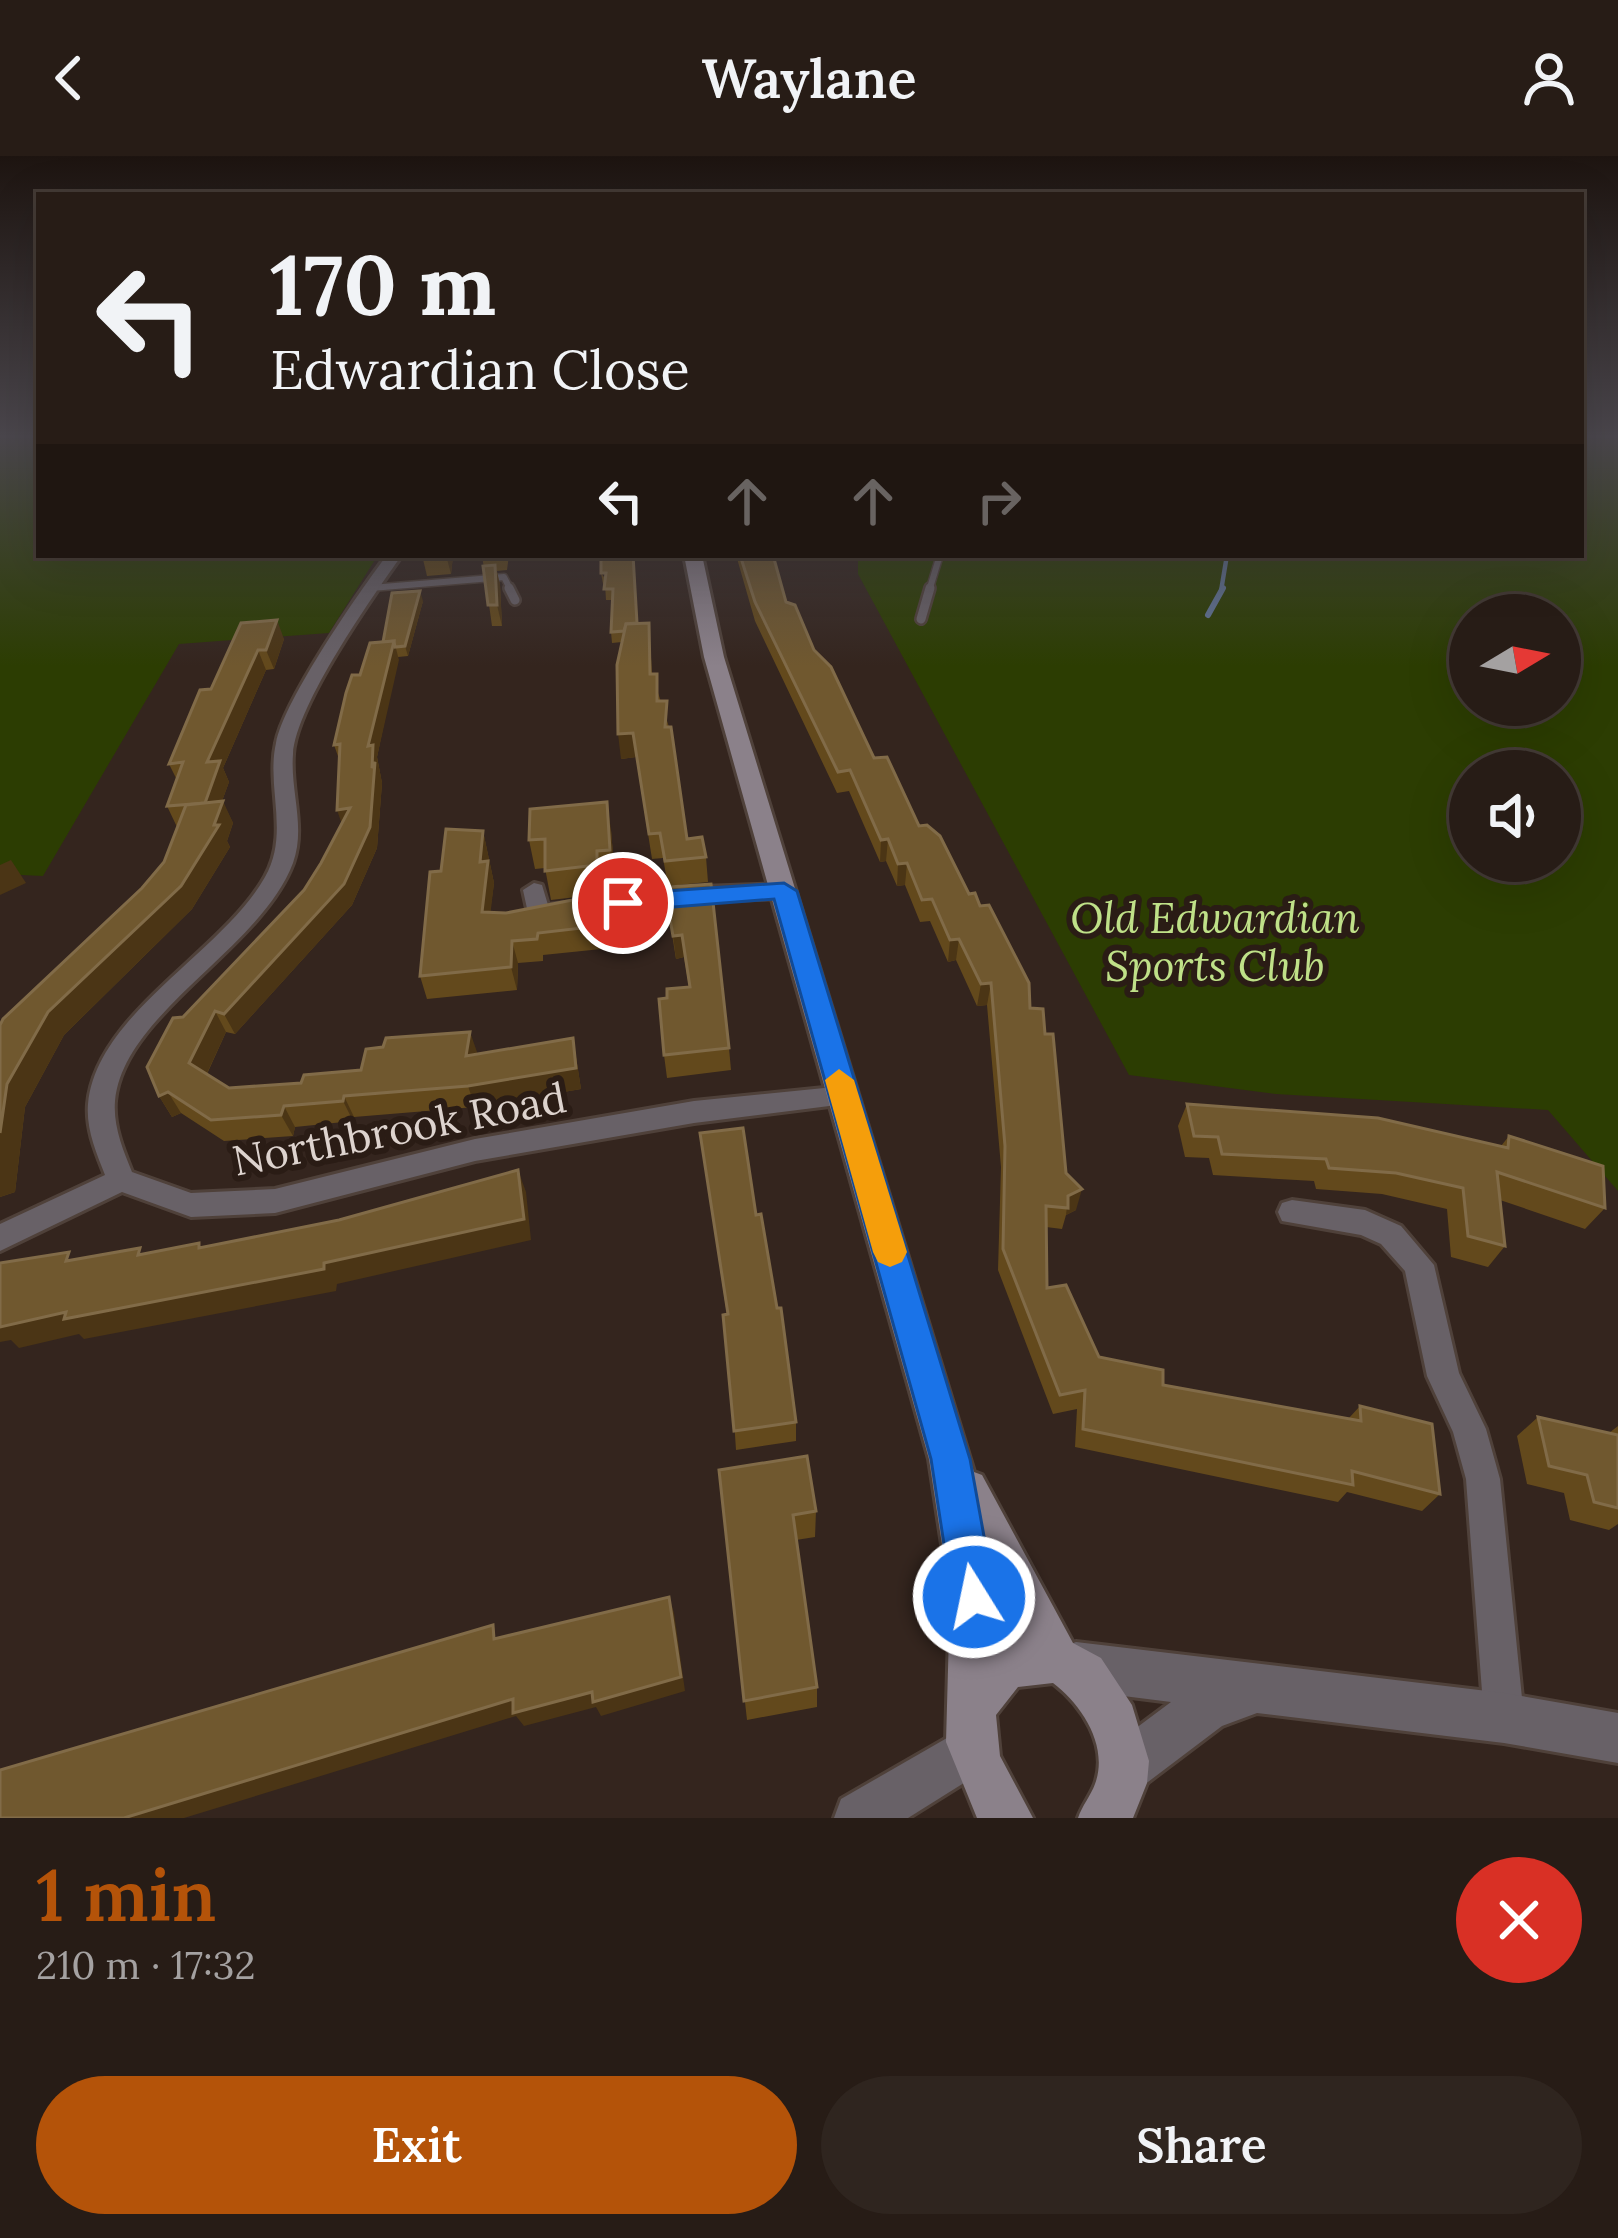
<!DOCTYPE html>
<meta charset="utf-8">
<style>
:root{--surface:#271c16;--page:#2f251f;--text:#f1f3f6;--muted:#a4a1a1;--line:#433a35;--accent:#b45309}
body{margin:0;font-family:Lora,serif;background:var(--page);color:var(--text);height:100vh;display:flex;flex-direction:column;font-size:45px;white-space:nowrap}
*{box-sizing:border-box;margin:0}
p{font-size:39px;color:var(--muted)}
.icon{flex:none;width:66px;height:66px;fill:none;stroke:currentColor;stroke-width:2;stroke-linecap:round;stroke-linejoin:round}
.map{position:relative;height:1662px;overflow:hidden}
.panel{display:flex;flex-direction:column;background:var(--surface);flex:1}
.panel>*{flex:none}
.banner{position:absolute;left:36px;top:36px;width:1548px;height:366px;border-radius:0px;box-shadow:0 12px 48px #0002,0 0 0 3px var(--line);background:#271c16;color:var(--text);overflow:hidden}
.needle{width:78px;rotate:80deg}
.fabs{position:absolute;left:1449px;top:438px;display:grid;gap:24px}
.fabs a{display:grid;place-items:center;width:132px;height:132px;border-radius:50%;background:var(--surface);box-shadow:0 12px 48px #0002,0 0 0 3px var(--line);font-size:60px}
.pin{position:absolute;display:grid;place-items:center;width:102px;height:102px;color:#fff;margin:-51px;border:6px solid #fff;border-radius:50%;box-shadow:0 3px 12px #0007}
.me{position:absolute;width:132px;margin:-66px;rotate:350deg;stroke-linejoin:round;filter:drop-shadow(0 0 9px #0008)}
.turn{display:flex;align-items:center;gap:42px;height:252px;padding:0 36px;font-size:54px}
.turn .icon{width:156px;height:156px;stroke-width:2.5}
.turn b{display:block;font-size:84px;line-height:102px}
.lanes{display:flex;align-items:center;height:114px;padding:0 36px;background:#0003;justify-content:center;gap:60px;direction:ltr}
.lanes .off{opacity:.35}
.round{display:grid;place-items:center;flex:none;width:126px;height:126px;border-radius:63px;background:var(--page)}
.overview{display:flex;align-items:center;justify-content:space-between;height:204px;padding:0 36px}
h1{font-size:72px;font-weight:600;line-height:90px;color:var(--accent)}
.button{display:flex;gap:24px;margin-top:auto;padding:24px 36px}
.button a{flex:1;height:138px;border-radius:72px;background:var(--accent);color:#fff;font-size:48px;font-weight:600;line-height:138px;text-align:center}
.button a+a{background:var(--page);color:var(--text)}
header{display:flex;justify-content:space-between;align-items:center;height:156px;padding:0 36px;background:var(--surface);font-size:54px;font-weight:600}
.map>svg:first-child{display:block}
</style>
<header><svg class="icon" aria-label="back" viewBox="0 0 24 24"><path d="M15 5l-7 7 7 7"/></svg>Waylane<svg class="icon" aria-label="person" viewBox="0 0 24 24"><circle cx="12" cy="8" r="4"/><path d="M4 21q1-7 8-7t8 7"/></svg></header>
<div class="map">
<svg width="1618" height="1662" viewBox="0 0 1618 1662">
<rect width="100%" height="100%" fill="#34251e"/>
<g fill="#2c3d02" fill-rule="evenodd">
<path d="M0,278H39V399H378L329,477L179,488L43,720L0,718Z"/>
<path d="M1581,278H1618V1035L1548,954L1276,938L1129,919L858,418V399H1581ZM1470,459H1560V549H1470ZM1470,615H1560V705H1470Z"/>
</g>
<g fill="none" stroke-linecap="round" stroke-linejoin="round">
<path stroke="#607495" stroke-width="4.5" d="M1221,435L1227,399"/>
<path stroke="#607495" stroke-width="6" d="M1208,459L1223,432"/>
<defs>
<g id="service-far1">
<path d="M371,432L504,421L511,435"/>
<path d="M929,435L940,399"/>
</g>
<g id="service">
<path d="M509,432L515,444"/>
<path d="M921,463L930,432"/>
</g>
<g id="minor">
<path d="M387,399H402C372,441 296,549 293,598C290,635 306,671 293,707C261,793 123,857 115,945C113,970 123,994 132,1016L191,1037L275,1033L475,983L694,945L844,930L853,933L857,940L853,947L694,967L475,1005L275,1057L191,1061L122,1036L0,1095V1068L105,1019C96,996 86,973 88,948C96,858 223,796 265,721C290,677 266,632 276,587C284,544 359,436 387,399Z"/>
<path d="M534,727L542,729L548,749L701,731L784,728L795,735L784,742L701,745L539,764L528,757L523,734Z"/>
<path d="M1292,1044L1365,1054L1401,1070L1434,1109L1459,1217L1486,1273L1500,1323L1524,1562L1518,1576L1504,1582L1490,1576L1484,1562L1466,1323L1453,1276L1427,1220L1405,1115L1381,1088L1361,1079L1282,1065L1278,1056L1282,1047Z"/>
</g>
<g id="tertiary">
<path d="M1076,1486L1504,1537L1618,1557V1607L1504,1587L1257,1557L1222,1570L1144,1629L1126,1637L1108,1629L1100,1611L1108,1593L1171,1546L1076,1534L1059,1527L1052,1510L1059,1493Z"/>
<path d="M973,1567L991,1574L998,1592L991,1610L908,1662H834L841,1643Z"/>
</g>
<path id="secondary" d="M684,399H702L724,501L974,1316L982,1319L1073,1487L1101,1502L1132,1549L1149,1605L1147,1627L1133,1662H1078C1082,1650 1091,1639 1095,1628C1109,1590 1082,1549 1053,1527L1018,1531L996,1559L1000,1600L1033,1662H977L946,1586L950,1441L929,1303L704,501ZM996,1437L1019,1481L996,1491Z"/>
</defs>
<use href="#service-far1" stroke="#4f413a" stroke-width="9"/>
<use href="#service" stroke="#4f413a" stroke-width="14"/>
<use href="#minor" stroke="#4f413a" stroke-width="6"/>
<use href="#tertiary" stroke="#4f413a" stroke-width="6"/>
<use href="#secondary" stroke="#4f413a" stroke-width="6"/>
<use href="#service-far1" stroke="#686167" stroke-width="6"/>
<use href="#service" stroke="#686167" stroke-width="9"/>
<use href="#minor" fill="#686167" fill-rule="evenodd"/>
<use href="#tertiary" fill="#686167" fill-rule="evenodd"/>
<use href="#secondary" fill="#8b818a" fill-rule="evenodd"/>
</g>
<g fill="#63491c">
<path d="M422,399H453L451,418L427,420Z"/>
<path d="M482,399H509L507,414L497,415L500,429L502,470H492Z"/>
<path d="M736,399H773L786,446L874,602L919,670L969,738L1045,878L1066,1017L1076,1054L1066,1059L1062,1073L1046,1071L1047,1132L1099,1201L1163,1229L1349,1262L1360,1250L1440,1338L1422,1355L1347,1336L1338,1346L1075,1291L1077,1253L1053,1258L998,1114L1001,1011L987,849L977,850L956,804L948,806L930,765L920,766L905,729L897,730L886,705L880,706L849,635L837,637L755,465Z"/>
<path d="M601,417L638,467H649L652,518L669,571L687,683L706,701L708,726L668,730L663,702L652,703L636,601L621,603L622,486L612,487L611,476L613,444H606L605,428H603Z"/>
<path d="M423,445L408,500L398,501L377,601L382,627L377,692L352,749L235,878L226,876L207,918L229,932L301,927L361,914L383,891L470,876L476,898L573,882L581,933L475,951L354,961L353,965L295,971L293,980L224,985L181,957L172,961L159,940L183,861L304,734L321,707L342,668L339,603L334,589L360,519L383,486Z"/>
<path d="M241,467L284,483L274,513L266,514L223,612L229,626L222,645L233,667L227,685L230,691L192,753L64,879L25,951L15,1036L0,1041V869L142,732L164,706L177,671L167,650L177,624L169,608L211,533Z"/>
<path d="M611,674L615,723L602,724V738L551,744L545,712L535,713L529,684Z"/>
<path d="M483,675L494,727L490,756L506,757L599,745L619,765L621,791L543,799V805L518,807L517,834L427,843L420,820L441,715Z"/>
<path d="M666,741L729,892L731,914L667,922L664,899L667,842L689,831L684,801L676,803Z"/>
<path d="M1187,948L1501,990L1509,980L1605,1052L1585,1073L1500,1044L1505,1090L1488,1111L1451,1101L1447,1053L1382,1038L1316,1033L1314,1025L1213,1019L1209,1002L1185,1001L1178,970Z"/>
<path d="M700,977L756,1059L796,1266V1285L736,1294L727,1159Z"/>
<path d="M1538,1261L1609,1277L1618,1270V1368L1609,1374L1570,1364L1564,1337L1527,1328L1517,1280Z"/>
<path d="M719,1314L816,1355L815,1381L796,1384L817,1531V1551L747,1564Z"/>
</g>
<g fill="#4b3515">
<path d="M446,399H453V401L451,418Z"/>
<path d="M495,409L500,429L502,470L497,449Z"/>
<path d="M420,435L423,445L408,500L405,490Z"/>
<path d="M277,464L284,483L274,513L266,494Z"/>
<path d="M394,485L399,504L377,601L382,627L377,692L352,749L235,878L224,858L344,728L368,590Z"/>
<path d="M258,494L266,514L223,612L229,626L214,667L205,647L207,606Z"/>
<path d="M633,577L636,601L621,603L618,578Z"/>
<path d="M223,645L233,667L227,685L230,691L192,753L64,879L25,951L15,1036L0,1041V977L7,928L48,856L214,669Z"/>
<path d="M607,646L611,674L615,723L610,694Z"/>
<path d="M350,652L344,674L337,654Z"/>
<path d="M483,675L494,727L488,778L482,756L480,706Z"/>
<path d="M888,683L886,705L880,706L881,684Z"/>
<path d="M597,695L602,724V738L597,709Z"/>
<path d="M11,704L26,727L0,739V709Z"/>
<path d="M907,707L905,729L897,730L898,708Z"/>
<path d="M682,779L684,801L676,803L673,780Z"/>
<path d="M959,783L956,804L948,806L950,784Z"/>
<path d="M512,785L518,807L517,834L511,811Z"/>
<path d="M991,827L987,849L977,850L981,828Z"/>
<path d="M215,855L226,876L202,928L189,907Z"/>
<path d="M470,876L477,896L473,921L466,900Z"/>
<path d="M573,882L581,933L475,951L468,930Z"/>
<path d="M168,936L181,957L172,961L159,940Z"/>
<path d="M344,940L354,961L353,965L343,945Z"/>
<path d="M284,950L295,971L293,980L281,959Z"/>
<path d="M518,1014L526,1036L531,1084L337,1128L336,1135L84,1183L79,1178L19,1192L11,1184L0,1186V1162L66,1156L324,1107Z"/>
<path d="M1082,1033L1076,1054L1066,1059L1068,1040Z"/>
<path d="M669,1441L674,1457L685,1535L601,1560L596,1551L524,1570L516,1560L184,1662H124Z"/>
</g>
<g fill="#70582f" stroke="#816b48" stroke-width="3">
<path d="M601,399H633L637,467L626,468L624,475L611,476L613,433H604L606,417H601Z"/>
<path d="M740,399H773L786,446L795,449L814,494L831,511L874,602L887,601L919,670L927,669L940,680L969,738L975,737L980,750L989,749L1029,827L1030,852L1043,853L1045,878H1053L1066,1017L1082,1033L1068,1040V1052L1046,1050L1047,1132L1066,1129L1099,1201L1163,1214V1229L1361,1265L1360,1250L1432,1268L1440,1338L1352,1315L1353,1329L1083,1273L1085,1234L1060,1239L1003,1093L1005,990L991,827L981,828L959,783L950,784L932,743L922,744L907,707L898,708L888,683L881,684L850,614L838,616L755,446Z"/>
<path d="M495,409L497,449H488L483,410Z"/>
<path d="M420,435L405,490L395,491L394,485L383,486L392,437Z"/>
<path d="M277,464L266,494H258L207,606L220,605L205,647L167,650L183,606L169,608L200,534L211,533L241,467Z"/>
<path d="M649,467L650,518H657V545H667L665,571H671L687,683L702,681L706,701L665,705L660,677L649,678L633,577L618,578L617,509L626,468Z"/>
<path d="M394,485L368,590L373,589L372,612L375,606L370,671L344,728L224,858L215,855L189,907L229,932L301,927L304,919L361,914L366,893L383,891L386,882L470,876L466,900L573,882L576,912L468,930L344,940L343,945L284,950L281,959L211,964L168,936L159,940L147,911L173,862L183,861L304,734L321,707L350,652L337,654L340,588L334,589L346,537L352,519H360L370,487Z"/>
<path d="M223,645L214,669H219L181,730L48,856L7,928L0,977V869L3,863L142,732L164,706L186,649Z"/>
<path d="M607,646L610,694L597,695V709L545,715V683L529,684L530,653Z"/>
<path d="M446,673L483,675L480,706L488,705L482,756L506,757L598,739V745L615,743L617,768L538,777L537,783L512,785L511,811L420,820L430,716L441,715Z"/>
<path d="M711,728L729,892L664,899L659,843L667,842V833L690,831L682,779L673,780L666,741L671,740L670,731Z"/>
<path d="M1187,948L1378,962L1508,992L1509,980L1603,1010L1605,1052L1497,1016L1505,1090L1468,1080L1463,1032L1396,1017L1329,1012L1326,1003L1222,998L1218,981L1194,980Z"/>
<path d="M743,972L756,1059L761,1058L777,1152H781L796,1266L734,1275L723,1159L728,1158L700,977Z"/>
<path d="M518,1014L524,1063L324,1107V1113L64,1163L66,1156L0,1171V1107L69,1096L66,1105L140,1092L138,1099L199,1087V1092L339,1064Z"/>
<path d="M1538,1261L1618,1279V1352L1594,1346L1587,1319L1549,1310Z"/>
<path d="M807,1300L816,1355L793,1359L817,1531L744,1545L719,1314Z"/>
<path d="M669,1441L681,1521L593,1546L592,1536L513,1557V1543L124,1662H0V1614L493,1469L494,1483Z"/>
</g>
<linearGradient id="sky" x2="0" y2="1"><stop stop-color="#1d1410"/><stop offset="0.55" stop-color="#4a464c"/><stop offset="1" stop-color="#4a464c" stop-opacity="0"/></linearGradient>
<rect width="1618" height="510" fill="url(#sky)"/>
<path fill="#1a73e8" stroke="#114b97" stroke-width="3" d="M784,727L797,735L970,1303L995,1441L989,1456L974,1462L958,1456L952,1441L931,1303L774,743L623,755L611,747L623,738Z"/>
<path fill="#f59e0b" d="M839,913L854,924L907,1096L902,1106L890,1111L878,1106L873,1096L825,924Z"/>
<g text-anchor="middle" stroke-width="12" stroke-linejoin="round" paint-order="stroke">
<g font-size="42" font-style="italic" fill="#bfe188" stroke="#2a1c15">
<text x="1215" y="777">Old Edwardian<tspan x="1215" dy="48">Sports Club</tspan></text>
</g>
<g font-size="42" fill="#ddd3ce" stroke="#2a1c15">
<text transform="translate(399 973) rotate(-11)" y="15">Northbrook Road</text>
</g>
</g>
</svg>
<div class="fabs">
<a><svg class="needle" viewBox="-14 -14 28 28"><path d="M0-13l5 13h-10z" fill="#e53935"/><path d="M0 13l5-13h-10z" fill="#a4a1a1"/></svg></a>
<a><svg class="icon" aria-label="sound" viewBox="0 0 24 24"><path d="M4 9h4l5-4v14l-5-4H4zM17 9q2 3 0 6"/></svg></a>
</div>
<div class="pin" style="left:623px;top:747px;background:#d93025"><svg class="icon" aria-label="arrive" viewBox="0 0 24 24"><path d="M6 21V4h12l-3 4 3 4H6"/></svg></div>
<svg class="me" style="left:974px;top:1441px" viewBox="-20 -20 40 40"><circle r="17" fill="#1a73e8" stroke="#fff" stroke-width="3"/><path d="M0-11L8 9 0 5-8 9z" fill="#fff"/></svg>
<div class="banner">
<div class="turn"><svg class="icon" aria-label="left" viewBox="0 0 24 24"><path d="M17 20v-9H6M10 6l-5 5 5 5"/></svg><div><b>170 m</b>Edwardian Close</div></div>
<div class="lanes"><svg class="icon" aria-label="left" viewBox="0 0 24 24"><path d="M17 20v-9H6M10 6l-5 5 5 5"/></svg><svg class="icon off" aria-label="ahead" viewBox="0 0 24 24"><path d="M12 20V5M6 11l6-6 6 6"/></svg><svg class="icon off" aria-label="ahead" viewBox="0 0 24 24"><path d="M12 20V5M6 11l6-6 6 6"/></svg><svg class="icon off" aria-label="right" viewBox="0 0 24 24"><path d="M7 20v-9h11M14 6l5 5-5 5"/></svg></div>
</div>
</div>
<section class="panel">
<div class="overview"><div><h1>1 min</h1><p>210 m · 17:32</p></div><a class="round" style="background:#d93025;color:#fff"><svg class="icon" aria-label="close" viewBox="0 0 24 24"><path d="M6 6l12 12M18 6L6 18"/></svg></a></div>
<div class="button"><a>Exit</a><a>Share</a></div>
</section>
